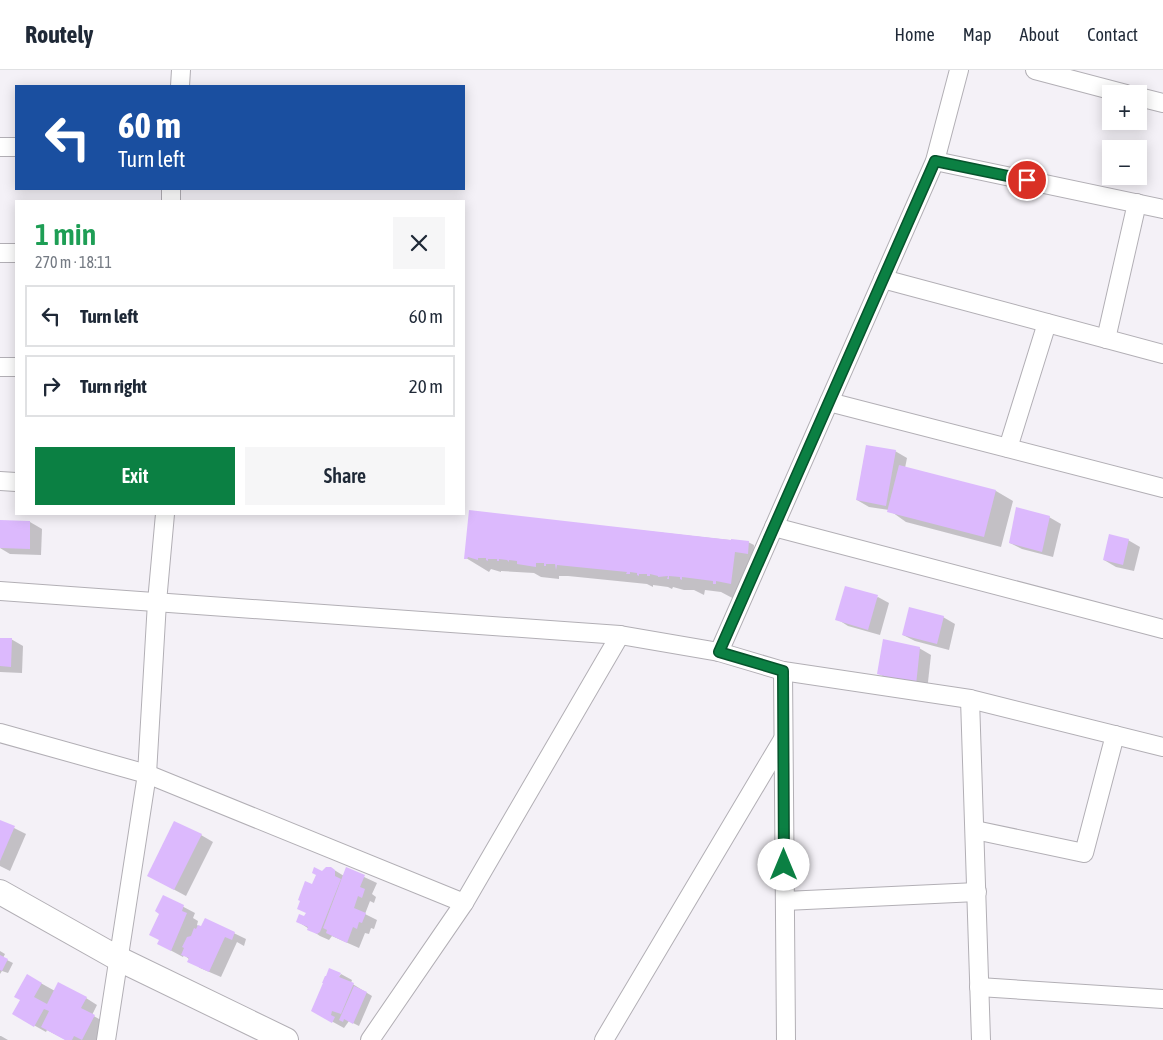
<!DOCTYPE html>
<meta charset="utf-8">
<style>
:root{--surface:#fff;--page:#f6f6f7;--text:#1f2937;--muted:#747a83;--line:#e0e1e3;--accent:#0b8043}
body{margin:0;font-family:"Asap Condensed",sans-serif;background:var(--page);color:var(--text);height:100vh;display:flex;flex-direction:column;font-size:19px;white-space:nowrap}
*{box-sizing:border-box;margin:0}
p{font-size:16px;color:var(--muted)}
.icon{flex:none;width:28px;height:28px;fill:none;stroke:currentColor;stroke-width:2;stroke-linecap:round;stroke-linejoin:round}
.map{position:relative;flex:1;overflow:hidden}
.side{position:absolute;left:15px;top:130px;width:450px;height:315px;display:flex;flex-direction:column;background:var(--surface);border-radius:0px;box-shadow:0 2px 12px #0003}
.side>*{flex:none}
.banner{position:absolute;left:15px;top:15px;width:450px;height:105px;border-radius:0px;box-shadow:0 2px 12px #0003;background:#1a4fa0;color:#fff;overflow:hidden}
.fabs{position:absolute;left:1102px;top:15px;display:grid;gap:10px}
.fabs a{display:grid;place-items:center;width:45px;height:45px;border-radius:0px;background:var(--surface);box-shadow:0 2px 12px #0003;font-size:25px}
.pin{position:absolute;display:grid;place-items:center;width:42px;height:42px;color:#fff;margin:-21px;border:2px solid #fff;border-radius:50%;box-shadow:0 1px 5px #0007}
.me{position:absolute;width:55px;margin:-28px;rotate:0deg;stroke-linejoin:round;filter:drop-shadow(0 0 4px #0008)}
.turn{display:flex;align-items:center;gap:18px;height:105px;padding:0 20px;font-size:22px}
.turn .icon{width:65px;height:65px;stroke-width:2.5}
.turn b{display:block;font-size:35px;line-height:42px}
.round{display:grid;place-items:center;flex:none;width:52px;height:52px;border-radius:0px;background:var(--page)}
.headline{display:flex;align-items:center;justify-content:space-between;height:85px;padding:0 20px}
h1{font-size:30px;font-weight:600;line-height:38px;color:#1e9e55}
.action{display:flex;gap:10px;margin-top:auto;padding:10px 20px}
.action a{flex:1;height:58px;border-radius:0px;background:var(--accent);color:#fff;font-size:20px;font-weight:600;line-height:58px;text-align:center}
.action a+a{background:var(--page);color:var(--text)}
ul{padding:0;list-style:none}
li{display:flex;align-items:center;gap:15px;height:62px;margin:0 10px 8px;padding:0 10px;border:2px solid var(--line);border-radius:0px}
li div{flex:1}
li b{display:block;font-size:19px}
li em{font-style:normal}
header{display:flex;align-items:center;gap:30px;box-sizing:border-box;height:70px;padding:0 25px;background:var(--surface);border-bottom:1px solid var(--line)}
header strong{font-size:24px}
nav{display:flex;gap:28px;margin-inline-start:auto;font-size:18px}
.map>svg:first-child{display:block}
</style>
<header>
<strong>Routely</strong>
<nav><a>Home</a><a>Map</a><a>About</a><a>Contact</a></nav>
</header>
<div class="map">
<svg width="1163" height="970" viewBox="0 0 1163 970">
<rect width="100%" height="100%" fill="#f4f1f7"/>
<g fill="#0003">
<path d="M895,381L907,388L905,398L996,421L1013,431L1001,477L906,452L889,440L869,437L857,430Z"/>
<path d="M470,442L748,472L754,475L753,494L758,497L754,526L739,523L738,531L721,522L705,520L704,525L694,520H684L673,517L672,519L668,517L653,515V517L647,514L568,506H559V509L541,507L534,503L501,501V502L491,499L489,502L466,488Z"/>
<path d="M1049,447L1061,454L1053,487L1022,479L1010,473Z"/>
<path d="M0,452H30L42,459L41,485L10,484L0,478Z"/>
<path d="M1128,470L1140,477L1134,501L1116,497L1104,490Z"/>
<path d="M878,527L889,533L880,565L848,556L837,549Z"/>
<path d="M943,547L955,554L949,580L915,571L903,565Z"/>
<path d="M0,569H11L23,576L22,603L0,602Z"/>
<path d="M919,578L931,585L927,621L890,610L878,603Z"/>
<path d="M0,751L26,764L10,801L0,796Z"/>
<path d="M201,765L213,772L186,826L160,812Z"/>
<path d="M331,798L344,806L347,799L377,813L372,824L376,827L374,833L370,831L365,844L377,850L374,859L371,858L369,864L365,863L359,878L332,866L329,870L320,866L297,851L305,848L313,815L322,802Z"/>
<path d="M163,826L195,843L193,848L198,851L197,855L201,858L205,849L246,869L244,876L237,872L221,907L200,898L184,885L183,887L170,880L160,870Z"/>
<path d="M0,881L5,884L3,888L13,893L8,903L2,901L0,904Z"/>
<path d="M341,904L352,910L351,913L372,926L359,956L349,951L344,958L313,941Z"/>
<path d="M28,906L55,921L86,928L97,935L92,945L106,953L97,970H66L47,960L46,962L14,944L21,930Z"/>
<path d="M0,966H1L8,970H0Z"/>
</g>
<g fill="#dcb9fd">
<path d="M866,375L896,380L886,436L856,430Z"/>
<path d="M899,395L996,420L984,467L887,442Z"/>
<path d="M1016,437L1050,446L1042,482L1009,473Z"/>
<path d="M469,440L731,470V469L749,471L748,484L735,482L731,514L716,511V514H713V511L682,507V510L680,509V507L669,506V509H667L668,506L658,507V506L650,504V506H647V504H639V506L637,505V503L630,502V504H626L627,502L557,495L556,500L555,494H546V496H544V493H536V497L517,494V491L509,490V492L507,490L499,489V491H497V489H488V491L486,490V488H478V490L468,487L467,489H464Z"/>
<path d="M0,450L30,451V479L0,478Z"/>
<path d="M1109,464L1129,469L1123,495L1103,490Z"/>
<path d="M845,516L878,525L868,560L835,550Z"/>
<path d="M909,537L944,546L937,574L902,565Z"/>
<path d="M0,568H12L11,597L0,596Z"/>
<path d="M883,569L920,577L916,615L877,604Z"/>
<path d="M0,750L15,756L0,791Z"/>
<path d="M174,751L202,764L174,820L147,806Z"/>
<path d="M314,797L322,801L326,797H331L335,800V806L341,809L320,862L317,864L307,860L308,857L296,852L299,844L304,846L306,843L297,839L300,831L298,830L305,811L312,814L316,805L312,803Z"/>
<path d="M346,797L365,805L360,817L365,819L362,828L358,826L354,838L366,843L362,853L359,852L357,859L353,857L347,873L326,863L327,860L323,858Z"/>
<path d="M163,825L184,835L182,841L187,843L171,881L157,874L159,870L149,865L159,844L155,841Z"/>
<path d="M205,848L235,862L232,870L225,867L209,902L187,892L189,888L181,885L184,878L182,877L187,867L191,866L194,858L196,859L198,855L201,856Z"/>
<path d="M0,885L8,889L2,901L0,900Z"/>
<path d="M329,898L341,903L339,907L354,913L341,944L332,941L331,945L335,947L332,953L311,941L323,913H322L325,906H326Z"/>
<path d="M27,904L42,913L34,927L47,934L58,912L87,927L81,938L95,945L82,970L74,966L72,970H65L41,957L49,941L44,939L34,957L12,944L20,930L14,927Z"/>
<path d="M354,916L367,922L353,954L344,949L343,952L339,950Z"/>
</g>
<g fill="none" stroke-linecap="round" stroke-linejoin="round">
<defs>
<g id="street">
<path d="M1035,0L1126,24"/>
<path d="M180,16L181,0"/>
<path d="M1139,27L1163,33"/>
<path d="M0,77H16"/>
<path d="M935,91L1163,139"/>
<path d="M171,131V119"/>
<path d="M0,183H16"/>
<path d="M883,209L1163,284"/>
<path d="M1106,269L1137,133"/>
<path d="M0,297H16"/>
<path d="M829,332L1163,418"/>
<path d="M1008,378L1047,253"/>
<path d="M0,411L16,412"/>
<path d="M774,457L1163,559"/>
<path d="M0,521L620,565L719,582L783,601L970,629L1163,677"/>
<path d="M719,582L935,91L959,0"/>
<path d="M783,601L786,970"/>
<path d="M970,629L981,970"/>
<path d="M0,663L147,704L464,833"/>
<path d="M975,760L1084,783L1115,665"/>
<path d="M785,831L977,822"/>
<path d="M979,917L1163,929"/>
<path d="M106,970L147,704L157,532L165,444"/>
<path d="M370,970L464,833L620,565"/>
<path d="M604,970L783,669"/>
</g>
<path id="secondary" d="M0,822L119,889L286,970"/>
</defs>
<use href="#street" stroke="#b2afb5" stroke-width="20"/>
<use href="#secondary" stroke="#b2afb5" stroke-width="26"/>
<use href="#street" stroke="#fff" stroke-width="18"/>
<use href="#secondary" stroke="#fff" stroke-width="24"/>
</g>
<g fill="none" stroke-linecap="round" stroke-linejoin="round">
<defs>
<path id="route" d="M784,795L783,601L719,582L935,91L1027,110"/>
</defs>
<use href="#route" stroke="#07532c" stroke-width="12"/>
<use href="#route" stroke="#0b8043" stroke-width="9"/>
</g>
</svg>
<div class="fabs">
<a>+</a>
<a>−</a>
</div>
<div class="pin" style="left:1027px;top:110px;background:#d93025"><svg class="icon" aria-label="arrive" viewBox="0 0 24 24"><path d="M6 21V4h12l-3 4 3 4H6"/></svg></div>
<svg class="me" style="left:784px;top:795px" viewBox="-20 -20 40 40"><circle r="19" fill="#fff"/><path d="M0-13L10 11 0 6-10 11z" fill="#0b8043"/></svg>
<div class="banner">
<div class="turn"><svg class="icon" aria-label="left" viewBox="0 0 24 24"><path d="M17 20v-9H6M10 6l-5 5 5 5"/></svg><div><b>60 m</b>Turn left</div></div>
</div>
<section class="side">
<div class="headline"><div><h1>1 min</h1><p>270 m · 18:11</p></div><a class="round"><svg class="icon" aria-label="close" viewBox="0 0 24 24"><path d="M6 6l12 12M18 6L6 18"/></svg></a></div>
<ul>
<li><svg class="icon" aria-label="left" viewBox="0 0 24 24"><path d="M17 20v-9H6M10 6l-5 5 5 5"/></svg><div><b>Turn left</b></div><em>60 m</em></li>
<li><svg class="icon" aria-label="right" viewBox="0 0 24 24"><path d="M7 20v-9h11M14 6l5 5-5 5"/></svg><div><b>Turn right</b></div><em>20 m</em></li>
</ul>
<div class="action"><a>Exit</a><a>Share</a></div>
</section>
</div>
